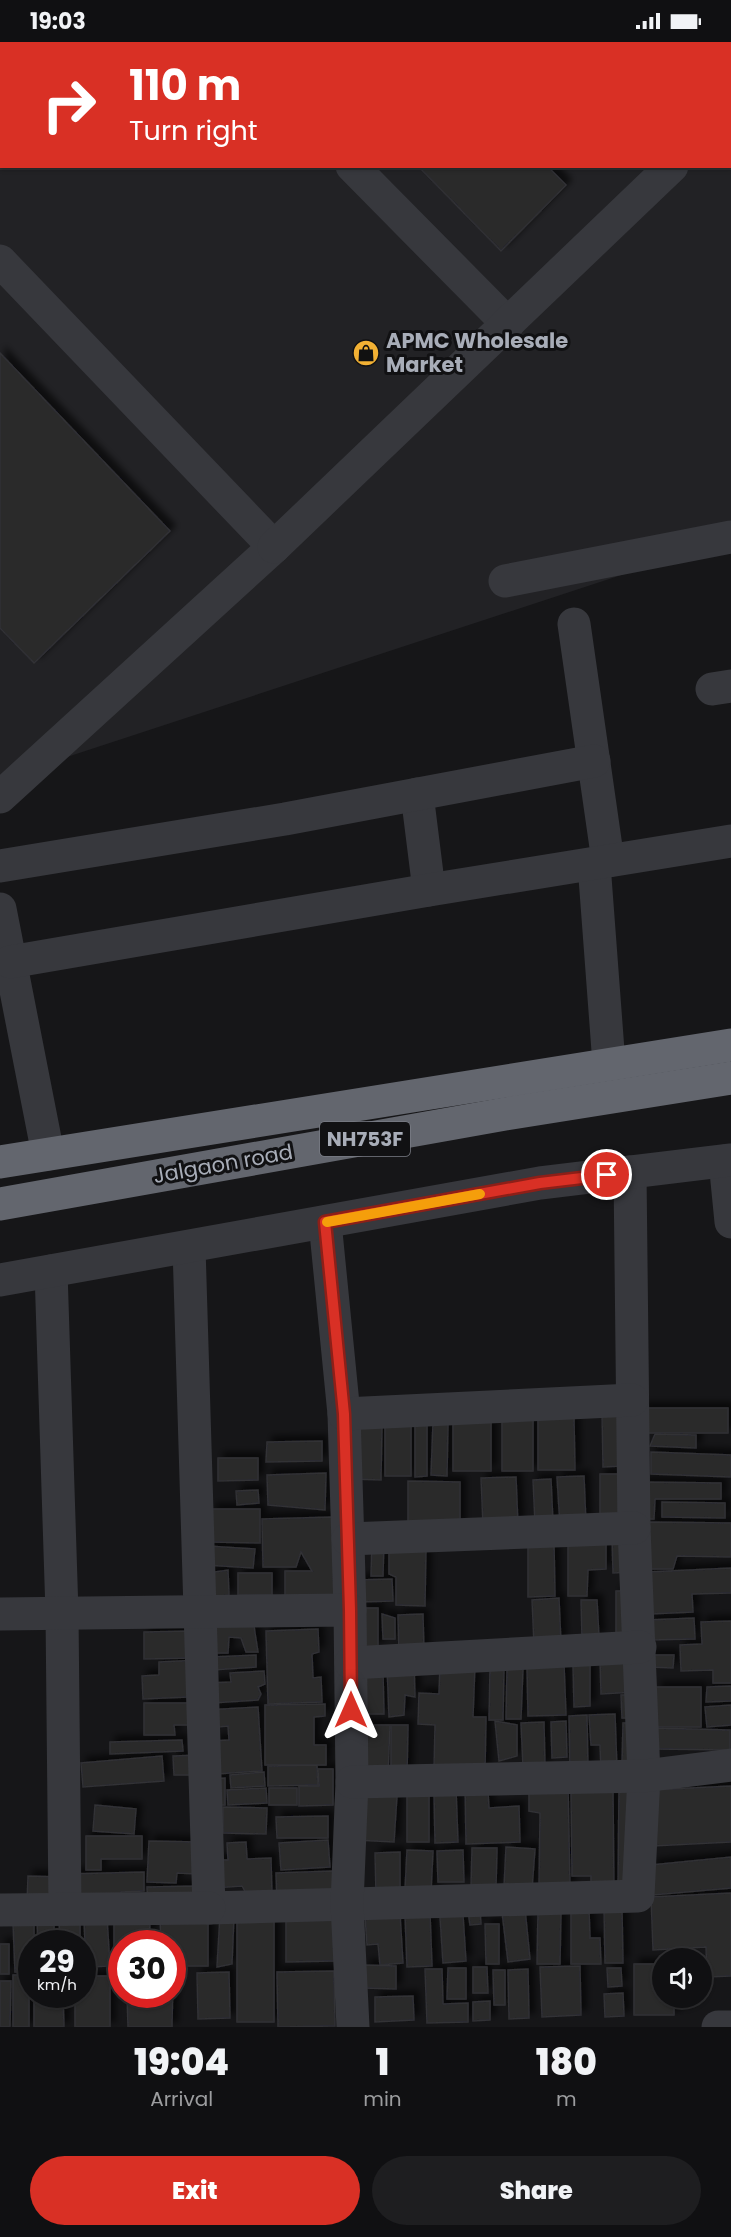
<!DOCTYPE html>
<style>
:root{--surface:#101012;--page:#1e1e20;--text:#f1f3f6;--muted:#9c9d9f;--line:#303032;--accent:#d93025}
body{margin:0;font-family:Poppins,sans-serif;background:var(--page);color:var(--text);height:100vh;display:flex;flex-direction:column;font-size:22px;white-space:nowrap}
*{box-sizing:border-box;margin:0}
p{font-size:20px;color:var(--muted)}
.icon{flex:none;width:33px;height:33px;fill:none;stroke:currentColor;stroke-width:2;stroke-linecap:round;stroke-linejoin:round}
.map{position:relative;height:1985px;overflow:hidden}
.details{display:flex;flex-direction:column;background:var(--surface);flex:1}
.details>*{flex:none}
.hud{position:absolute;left:0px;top:0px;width:732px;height:126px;box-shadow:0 2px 4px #0004,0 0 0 2px var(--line);background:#d93025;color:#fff;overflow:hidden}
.buttons{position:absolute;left:652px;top:1906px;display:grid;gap:12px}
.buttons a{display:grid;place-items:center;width:60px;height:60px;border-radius:50%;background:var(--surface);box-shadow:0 2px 4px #0004,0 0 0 2px var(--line);font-size:30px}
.speed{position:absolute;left:18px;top:1888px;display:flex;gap:12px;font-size:30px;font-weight:700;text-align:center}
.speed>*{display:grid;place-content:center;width:78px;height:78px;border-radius:50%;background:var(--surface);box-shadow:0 2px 4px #0004,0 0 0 2px var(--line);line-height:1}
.speed small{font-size:15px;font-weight:400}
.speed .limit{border:9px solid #d22;background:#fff;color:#111}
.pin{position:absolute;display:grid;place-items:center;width:51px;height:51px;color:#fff;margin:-26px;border:3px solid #fff;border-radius:50%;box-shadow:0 2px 6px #0007}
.me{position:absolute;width:66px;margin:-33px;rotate:0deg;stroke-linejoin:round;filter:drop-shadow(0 0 4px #0008)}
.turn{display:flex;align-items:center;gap:21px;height:126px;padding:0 30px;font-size:27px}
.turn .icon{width:78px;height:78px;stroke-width:2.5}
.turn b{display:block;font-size:42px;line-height:51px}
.eta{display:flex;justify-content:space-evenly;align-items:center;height:102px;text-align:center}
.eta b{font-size:36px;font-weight:800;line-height:42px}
.cta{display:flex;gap:12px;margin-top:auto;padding:12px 30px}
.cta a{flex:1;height:69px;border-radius:36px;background:var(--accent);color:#fff;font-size:24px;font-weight:800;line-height:69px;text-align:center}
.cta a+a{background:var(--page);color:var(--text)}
.status{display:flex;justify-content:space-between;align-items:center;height:42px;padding:0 30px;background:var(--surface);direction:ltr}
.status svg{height:16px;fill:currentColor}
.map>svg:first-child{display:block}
</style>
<div class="status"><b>19:03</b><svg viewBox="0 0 49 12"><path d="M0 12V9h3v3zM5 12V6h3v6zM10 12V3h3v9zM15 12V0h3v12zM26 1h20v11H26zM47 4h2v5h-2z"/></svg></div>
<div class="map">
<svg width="731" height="1985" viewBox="0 0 731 1985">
<defs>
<filter id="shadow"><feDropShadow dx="5.5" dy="-5.5" stdDeviation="3" flood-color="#0009"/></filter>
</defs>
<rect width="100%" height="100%" fill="#161618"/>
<path fill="#222225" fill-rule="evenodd" d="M0,0H731V497L0,737ZM2,2H730V124H2Z"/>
<g fill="#29292c" stroke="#303034" stroke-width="1.5" filter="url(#shadow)">
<path d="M341,0H561L562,2H339Z"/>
<path d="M418,124H547L566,143L501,209Z"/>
<path d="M0,311L170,489L34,621L0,586Z"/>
<rect x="640" y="1366" width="88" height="25"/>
<path d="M627,1370L621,1424L603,1425L602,1371Z"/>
<rect x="502" y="1374" width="31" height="55"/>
<rect x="453" y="1376" width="38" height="53"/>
<path d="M574,1376L575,1428H538V1377Z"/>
<rect x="385" y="1380" width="26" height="54"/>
<path d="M433,1381H448L447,1434L431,1433Z"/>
<path d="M353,1383H382L381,1438L351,1437Z"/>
<path d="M415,1383H427V1434L415,1435Z"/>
<path d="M655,1392L696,1393V1406L650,1404Z"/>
<path d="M322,1399V1419L266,1420L267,1400Z"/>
<path d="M651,1410L731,1413V1435L651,1432Z"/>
<path d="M218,1416H258V1438L218,1439Z"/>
<path d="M326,1431L325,1468L268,1463L267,1433Z"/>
<path d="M600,1432H626L627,1480H600Z"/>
<path d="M584,1434L586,1482L560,1483L557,1435Z"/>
<path d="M516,1435L518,1483L483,1484L481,1436Z"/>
<path d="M551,1437L553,1481L535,1482L533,1438Z"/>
<path d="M408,1439L460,1440V1486H408Z"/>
<path d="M642,1440L721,1441V1457H655L654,1477H642Z"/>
<path d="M258,1448L259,1461L237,1463L236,1449Z"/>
<path d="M662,1460L725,1461V1476L662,1475Z"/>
<path d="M211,1467H260V1501L210,1500Z"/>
<path d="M333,1475L334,1560L285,1561V1529H312L301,1510L296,1525H263L262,1477Z"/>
<path d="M649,1480L731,1481V1515L677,1514L673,1527H648Z"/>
<path d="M606,1494V1527L588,1528L587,1554H568V1498Z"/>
<path d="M612,1494H631V1530L613,1531Z"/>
<path d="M372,1498H384L383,1534H371Z"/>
<path d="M528,1500H554L555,1554L528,1555Z"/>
<path d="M389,1502L426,1503L425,1564L396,1563V1535L389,1532Z"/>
<path d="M207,1504L255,1507L253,1526L206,1523Z"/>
<path d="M731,1526V1551L692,1552L693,1570L650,1572L648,1530Z"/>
<path d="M228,1528L229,1553L207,1557L208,1531Z"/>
<rect x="238" y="1531" width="34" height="22"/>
<path d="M392,1537L393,1559L358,1560L357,1538Z"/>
<rect x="616" y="1549" width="19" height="50"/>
<path d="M559,1556L561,1601L534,1603L532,1558Z"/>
<path d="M581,1558H597L599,1595L582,1597Z"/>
<path d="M361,1566H378V1605H360Z"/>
<path d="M382,1572L395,1576V1597H383Z"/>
<path d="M423,1572L424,1610L399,1611L398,1573Z"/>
<path d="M694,1576L695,1597L649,1598L648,1578Z"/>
<path d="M207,1577L253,1578L258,1610H246L241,1596L229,1595L228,1611H206Z"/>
<path d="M731,1579V1641H713V1628L681,1629L680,1603L702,1602L701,1580Z"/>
<path d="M318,1587L319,1610L312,1612L313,1636L321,1635L322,1660L268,1662L266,1589Z"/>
<path d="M194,1589V1616L144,1617V1590Z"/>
<path d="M256,1613V1625L213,1628V1615Z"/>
<path d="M646,1613H674L673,1626L649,1625Z"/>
<path d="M633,1615L635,1650L601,1652L600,1617Z"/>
<path d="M199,1618L188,1655L143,1657L142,1634L159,1633V1620Z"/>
<path d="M414,1620L415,1655L405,1653L404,1673L389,1675L387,1623Z"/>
<path d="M440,1620L475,1622L473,1675H486L485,1728L434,1727L435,1683L418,1682L419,1651L439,1652Z"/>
<path d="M564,1622L566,1673L528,1674L527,1623Z"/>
<path d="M573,1622H590V1664L574,1665Z"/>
<path d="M490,1624H504L503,1678H489Z"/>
<path d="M507,1626H523L521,1677H506Z"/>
<path d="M264,1629L265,1642L258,1645L261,1652L258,1658L212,1661L210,1641L231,1640L230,1631Z"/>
<path d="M383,1630L384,1672H364L363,1631Z"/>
<path d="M731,1644V1659L706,1660L707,1645Z"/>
<rect x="656" y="1645" width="45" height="40"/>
<path d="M621,1653H635V1676H622Z"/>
<path d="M144,1661H199L198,1683H174L175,1693H144Z"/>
<path d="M325,1662V1674L314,1675V1703H326V1723H265V1663Z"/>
<path d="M731,1663V1683L707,1685L705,1665Z"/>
<path d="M258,1665L262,1729L216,1732L213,1699L229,1698L228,1684L208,1686L206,1668Z"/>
<path d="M615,1672L617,1727L601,1728L600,1703H591L589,1673Z"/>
<path d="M587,1673L588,1728H570L569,1674Z"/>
<path d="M495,1679L517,1683V1714L499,1719Z"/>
<path d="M566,1679L567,1715L552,1716L551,1680Z"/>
<path d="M544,1680L545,1724L523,1725L521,1681Z"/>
<path d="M623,1681H638L637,1724H622Z"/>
<path d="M365,1683H390L388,1733H364Z"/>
<path d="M391,1683H408L407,1733H391Z"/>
<path d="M653,1686L730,1688V1708L653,1707Z"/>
<path d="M182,1698L183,1709L110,1712V1700Z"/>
<path d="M201,1713V1733H174L173,1714Z"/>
<path d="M162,1714L164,1739L83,1745L81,1721Z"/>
<path d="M317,1723L318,1743L268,1744V1724Z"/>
<path d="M318,1727H333V1763L299,1764V1744H319Z"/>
<path d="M264,1730L265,1744L231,1746L230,1733Z"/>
<path d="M225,1736V1763H212V1737Z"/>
<path d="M465,1739L488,1749L489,1766L519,1764L520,1800L466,1802Z"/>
<path d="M568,1742L570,1845L539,1846L540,1771L529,1769V1746Z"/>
<path d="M619,1742H636L635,1850H618Z"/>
<path d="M731,1744V1800L653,1804L650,1748Z"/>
<path d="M266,1746L267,1761L228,1763L227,1748Z"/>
<rect x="269" y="1746" width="28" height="17"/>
<path d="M456,1747L458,1800L435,1801L434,1748Z"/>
<path d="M571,1747H613L614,1852L591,1853V1834H572Z"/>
<path d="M407,1751L429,1752V1800H407Z"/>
<path d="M357,1752L397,1754L394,1800L355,1798Z"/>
<path d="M95,1763L136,1767L134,1792L93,1789Z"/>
<path d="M223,1765L267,1766L266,1792L223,1791Z"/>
<path d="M328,1774V1796H277L276,1775Z"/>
<path d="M86,1794H142V1817H101V1828H86Z"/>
<path d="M328,1798L330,1825L281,1828L279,1801Z"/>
<path d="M149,1799L198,1800L197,1832L177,1831L176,1841L147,1840Z"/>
<path d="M246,1800L247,1817L271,1816L272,1853H247L242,1844L215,1846L214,1818H228L227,1801Z"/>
<path d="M506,1805L535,1807L532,1847L504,1845Z"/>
<path d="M472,1806H497L496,1846H471Z"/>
<path d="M407,1808L433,1809L431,1850L405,1848Z"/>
<path d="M463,1808L464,1840H438L437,1809Z"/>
<path d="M400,1810V1853H376L375,1811Z"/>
<path d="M731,1815V1846L653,1853L651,1823Z"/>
<path d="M333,1829L334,1857L277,1858L276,1831Z"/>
<path d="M144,1830V1849L121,1850V1859L70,1861L69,1832Z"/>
<path d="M28,1834L60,1835V1861H27Z"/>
<path d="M197,1844V1861L148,1862L147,1845Z"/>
<path d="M731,1851V1934L707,1935L706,1905L653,1908L651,1855Z"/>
<path d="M604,1866H622L623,1921H605Z"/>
<path d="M525,1867L530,1917L508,1920L502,1870Z"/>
<path d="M571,1867H589L590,1896H600L601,1922H571Z"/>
<path d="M480,1868L481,1882L470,1883L468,1869Z"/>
<path d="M538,1869H561L560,1922H537Z"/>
<path d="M430,1871L432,1924L407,1925L405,1872Z"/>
<path d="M208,1872V1924H172V1902H161L160,1876Z"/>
<path d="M400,1872L403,1921L380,1923L378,1902L367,1903L365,1874Z"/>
<path d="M220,1873L234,1874L232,1922L217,1925Z"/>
<rect x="237" y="1873" width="37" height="107"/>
<path d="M463,1873L466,1919L443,1921L440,1875Z"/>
<path d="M286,1874H333L334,1919L286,1920Z"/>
<path d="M114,1875L150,1880L149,1902H122V1923L114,1922Z"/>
<path d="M107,1876L110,1924L86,1925L84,1877Z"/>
<path d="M37,1877H54V1902H38Z"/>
<path d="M59,1877H80V1902H60Z"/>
<path d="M34,1880V1902H32V1930H15L13,1881Z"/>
<path d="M485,1882H499V1922H486Z"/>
<rect x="0" y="1902" width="9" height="30"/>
<path d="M634,1922H663V1956H674V1973H634Z"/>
<path d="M365,1923L396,1924V1947L364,1946Z"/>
<path d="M580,1924L581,1973L542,1975L540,1925Z"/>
<path d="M473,1925H487L488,1951H473Z"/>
<path d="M448,1926H466V1957H447Z"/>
<path d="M607,1926H621L622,1944L608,1945Z"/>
<path d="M425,1927H442L443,1962L468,1961V1980L427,1981Z"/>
<path d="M528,1927L529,1976L509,1977L508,1928Z"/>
<path d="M493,1928H505V1963H494Z"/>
<path d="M334,1929L335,1984L278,1985L277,1930Z"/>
<path d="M229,1930L230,1976L198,1977L197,1931Z"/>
<path d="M173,1932L172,1985H128L127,1953H172Z"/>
<rect x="13" y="1933" width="16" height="52"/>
<path d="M82,1934H110V1985H75V1953H82Z"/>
<path d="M0,1939H11L10,1985H0Z"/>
<path d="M623,1951L624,1974L605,1975L604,1952Z"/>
<path d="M34,1953H63L64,1985H34Z"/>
<path d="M413,1954L414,1978L375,1980V1955Z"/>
<path d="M490,1959V1978L473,1979V1960Z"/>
</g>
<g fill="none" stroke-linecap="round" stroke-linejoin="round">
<g stroke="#37383d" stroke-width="33">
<path d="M229,0L230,2"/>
<path d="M647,0L648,2"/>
<path d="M352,124L508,282"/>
<path d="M0,219L274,505L0,755"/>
<path d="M274,505L672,124"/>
<path d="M505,539L731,495"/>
<path d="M574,582L608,819"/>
<path d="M712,647L731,644"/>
<path d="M417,752L429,848"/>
<path d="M594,822L609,1022"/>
<path d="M0,824L285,777L594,719"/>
<path d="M0,867L48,1112"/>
<path d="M10,920L429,848L731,799"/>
<path d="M725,1119L731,1180"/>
<path d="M325,1180L344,1372L350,1568"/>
<path d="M189,1205L209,1866L638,1854L644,1734L634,1486L630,1130"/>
<path d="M51,1229L62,1571L65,1867"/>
<path d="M0,1238L540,1141L731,1118"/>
<path d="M344,1372L632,1358"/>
<path d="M348,1497L634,1486"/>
<path d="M0,1572L350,1568L352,1740L347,1862L353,1985"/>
<path d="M351,1621L640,1605"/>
<path d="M352,1740L644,1734L731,1723"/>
<path d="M0,1868L209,1866"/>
<path d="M718,1985H731"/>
</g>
<g stroke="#63666e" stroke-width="33">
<path d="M0,1120L731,1003"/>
<path d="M0,1162L505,1072L731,1036"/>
</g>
</g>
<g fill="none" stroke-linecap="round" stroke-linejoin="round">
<defs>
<path id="route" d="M351,1668L350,1568L344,1372L325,1180L540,1141L607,1133"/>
</defs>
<use href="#route" stroke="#8d1f18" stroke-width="15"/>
<use href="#route" stroke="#d93025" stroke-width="10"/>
<path stroke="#f59e0b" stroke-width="10" d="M327,1180L480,1152"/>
</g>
<defs>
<symbol id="shop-disc" viewBox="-11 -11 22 22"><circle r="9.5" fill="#f2b134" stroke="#111113"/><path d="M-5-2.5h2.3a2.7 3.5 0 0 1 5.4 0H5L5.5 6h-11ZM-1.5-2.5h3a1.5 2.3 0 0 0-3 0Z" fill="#111"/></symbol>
</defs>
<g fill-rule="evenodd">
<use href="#shop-disc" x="351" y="296" width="30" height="30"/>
</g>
<g text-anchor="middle" stroke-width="6" stroke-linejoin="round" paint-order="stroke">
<rect fill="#111113" stroke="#7b7e86" stroke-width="1.5" x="320" y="1080" width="90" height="34" rx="4.5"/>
<g font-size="20" font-weight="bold" fill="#a8adb8">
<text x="365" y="1104">NH753F</text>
</g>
<g font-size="21" font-weight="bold" fill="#a8adb8" stroke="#111113" text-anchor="start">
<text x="386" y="306">APMC Wholesale<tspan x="386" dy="24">Market</tspan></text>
</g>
<g font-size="21" fill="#a8adb8" stroke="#111113">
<text transform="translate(223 1122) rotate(-10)" y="7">Jalgaon road</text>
</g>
</g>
</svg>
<div class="buttons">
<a><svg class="icon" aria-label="sound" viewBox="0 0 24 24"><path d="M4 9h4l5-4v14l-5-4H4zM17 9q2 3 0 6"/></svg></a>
</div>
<div class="speed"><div>29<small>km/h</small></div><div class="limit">30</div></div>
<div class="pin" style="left:607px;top:1133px;background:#d93025"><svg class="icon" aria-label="arrive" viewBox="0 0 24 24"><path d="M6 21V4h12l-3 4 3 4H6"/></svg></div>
<svg class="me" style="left:351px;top:1668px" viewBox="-20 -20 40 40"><path d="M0-17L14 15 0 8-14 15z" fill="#d93025" stroke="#fff" stroke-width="4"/></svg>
<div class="hud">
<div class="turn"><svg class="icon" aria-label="right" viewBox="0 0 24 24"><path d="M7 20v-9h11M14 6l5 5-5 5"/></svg><div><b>110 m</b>Turn right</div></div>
</div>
</div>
<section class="details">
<div class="eta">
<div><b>19:04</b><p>Arrival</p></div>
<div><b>1</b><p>min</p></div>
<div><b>180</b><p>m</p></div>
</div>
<div class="cta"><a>Exit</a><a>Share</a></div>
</section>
